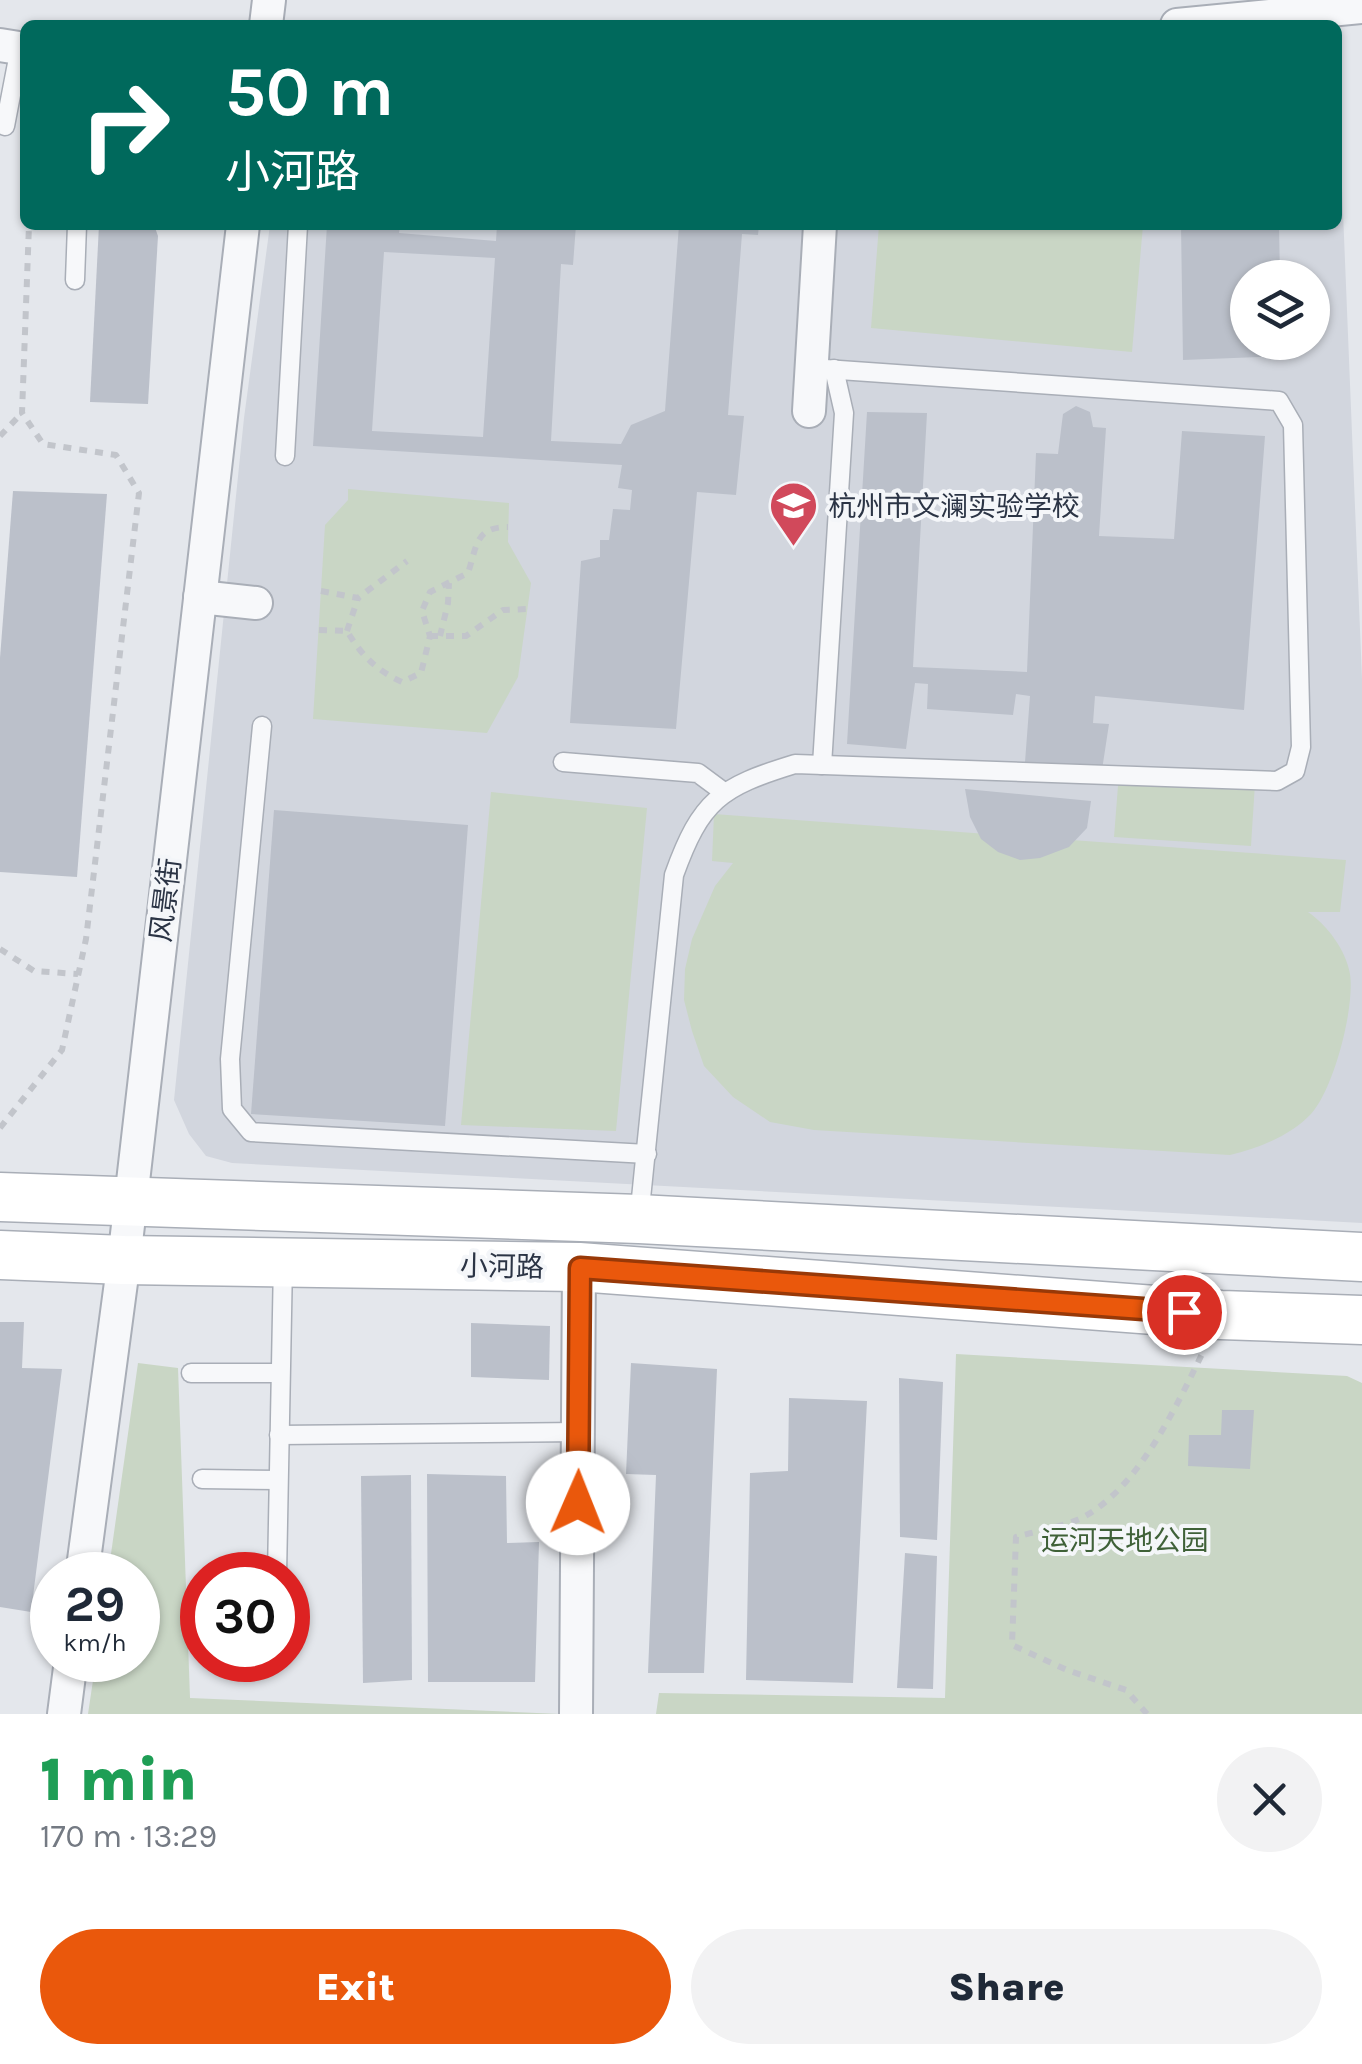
<!DOCTYPE html>
<meta charset="utf-8">
<style>
:root{--surface:#fff;--page:#f2f2f3;--text:#1f2937;--muted:#747a83;--accent:#ea580c}
body{margin:0;font-family:Karla,"Noto Sans SC",sans-serif;background:var(--page);color:var(--text);height:100vh;display:flex;flex-direction:column;font-size:38px;white-space:nowrap}
*{box-sizing:border-box;margin:0}
p{font-size:32px;color:var(--muted)}
.icon{flex:none;width:55px;height:55px;fill:none;stroke:currentColor;stroke-width:2;stroke-linecap:round;stroke-linejoin:round}
.map{position:relative;height:1714px;overflow:hidden}
.details{display:flex;flex-direction:column;background:var(--surface);flex:1}
.details>*{flex:none}
.banner{position:absolute;left:20px;top:20px;width:1322px;height:210px;border-radius:15px;box-shadow:0 2px 8px #0004;background:#00695c;color:#fff;overflow:hidden}
.controls{position:absolute;left:1230px;top:260px;display:grid;gap:20px}
.controls a{display:grid;place-items:center;width:100px;height:100px;border-radius:50%;background:var(--surface);box-shadow:0 2px 8px #0004;font-size:50px}
.speed{position:absolute;left:30px;top:1552px;display:flex;gap:20px;font-size:50px;font-weight:700;text-align:center}
.speed>*{display:grid;place-content:center;width:130px;height:130px;border-radius:50%;background:var(--surface);box-shadow:0 2px 8px #0004;line-height:1}
.speed small{font-size:25px;font-weight:400}
.speed .limit{border:15px solid #d22;background:#fff;color:#111}
.pin{position:absolute;display:grid;place-items:center;width:85px;height:85px;color:#fff;margin:-42px;border:5px solid #fff;border-radius:50%;box-shadow:0 2px 10px #0007}
.me{position:absolute;width:110px;margin:-55px;rotate:1deg;stroke-linejoin:round;filter:drop-shadow(0 0 8px #0008)}
.turn{display:flex;align-items:center;gap:35px;height:210px;padding:0 40px;font-size:45px}
.turn .icon{width:130px;height:130px;stroke-width:2.5}
.turn b{display:block;font-size:70px;line-height:85px}
.round{display:grid;place-items:center;flex:none;width:105px;height:105px;border-radius:52px;background:var(--page)}
.summary{display:flex;align-items:center;justify-content:space-between;height:170px;padding:0 40px}
h1{font-size:60px;font-weight:800;line-height:75px;color:#1e9e55}
.button{display:flex;gap:20px;margin-top:auto;padding:20px 40px}
.button a{flex:1;height:115px;border-radius:60px;background:var(--accent);color:#fff;font-size:40px;font-weight:800;line-height:115px;text-align:center}
.button a+a{background:var(--page);color:var(--text)}
.map>svg:first-child{display:block}
</style>
<div class="map">
<svg width="1362" height="1714" viewBox="0 0 1362 1714">
<rect width="100%" height="100%" fill="#e4e7ec"/>
<path fill="#d2d6de" fill-rule="evenodd" d="M1338,89L1362,679V1223L232,1163L206,1156L189,1134L174,1100L244,418L270,225H1338ZM1248,278H1312V342H1248Z"/>
<g fill="#c9d6c5">
<path d="M879,225H1143L1132,352L871,328Z"/>
<path d="M348,489L509,503L508,542L531,583L518,677L487,733L313,719L325,525L348,500Z"/>
<path d="M1119,773L1255,783L1251,846L1114,837Z"/>
<path d="M491,792L647,808L616,1131L461,1125Z"/>
<path d="M714,814L1346,860L1340,912H1308C1327,925 1346,950 1350,974C1355,1007 1334,1089 1311,1114C1290,1136 1259,1148 1230,1155L814,1130L770,1122L733,1097L704,1066L692,1031L684,1000L685,969L692,939L715,886L733,863L712,861Z"/>
<path d="M956,1354L1347,1376L1362,1383V1714H656L659,1693L945,1698Z"/>
<path d="M138,1363L178,1368L190,1698L560,1714H88L96,1660H138V1575H108Z"/>
</g>
<g fill="#bbc0ca" fill-rule="evenodd">
<path d="M99,225H154L158,236L148,404L90,402Z"/>
<path d="M327,225H400L399,233L496,241L497,225H576L573,265L561,264L551,441L621,444L631,425L665,411L679,225H759L758,235L742,234L728,415L744,416L736,495L697,492L676,729L570,723L581,561L600,557V540H609L613,509L630,510L632,490L618,488L622,465L313,446ZM384,252L495,258L483,437L372,431Z"/>
<path d="M1181,225H1279L1280,278H1248V342H1282L1283,356L1183,360Z"/>
<path d="M1076,406L1090,412L1093,427L1106,428L1099,536L1174,539L1182,431L1265,436L1244,710L1095,696L1093,723L1109,724L1102,770L1025,762L1030,696L1016,694L1013,715L927,709L928,684L915,683L906,749L847,744L867,412L927,413L913,667L1027,672L1036,453L1058,454L1063,414Z"/>
<path d="M13,491L107,494L77,877L0,872V658Z"/>
<path d="M965,789L1091,801L1087,828L1069,847L1040,858L1020,860L998,852L981,839L970,817Z"/>
<path d="M274,810L468,825L445,1126L251,1114Z"/>
<path d="M0,1322H24L22,1368L62,1369L31,1612L0,1607Z"/>
<path d="M471,1323L550,1326L549,1380L471,1377Z"/>
<path d="M631,1363L717,1369L704,1673H648L656,1475L626,1474Z"/>
<path d="M899,1378L943,1382L937,1540L900,1537Z"/>
<path d="M789,1398L867,1401L853,1683L746,1680L750,1473L788,1471Z"/>
<path d="M1222,1410H1254L1250,1469L1188,1466L1189,1435H1221Z"/>
<path d="M427,1474L506,1476L507,1543L539,1542L535,1682H428Z"/>
<path d="M411,1475L412,1680L363,1683L361,1476Z"/>
<path d="M905,1553L937,1556L933,1689L897,1688Z"/>
</g>
<g fill="none" stroke-linecap="round" stroke-linejoin="round">
<defs>
<g id="service">
<path d="M5,126L20,48"/>
<path d="M75,280L77,225"/>
<path d="M285,456L298,225"/>
<path d="M262,726L230,1059L232,1109L251,1132L647,1154"/>
<path d="M563,762L698,773L725,793"/>
<path d="M822,765L844,413L834,369"/>
<path d="M639,1218L674,875C701,800 720,787 795,764L1277,781L1295,771L1301,747L1293,425L1279,401L811,368"/>
<path d="M191,1373H280"/>
<path d="M279,1435L579,1432"/>
<path d="M202,1479L278,1480"/>
<path d="M277,1575L283,1262"/>
<path d="M276,1661V1660"/>
</g>
<g id="minor">
<path d="M266,25L269,0"/>
<path d="M1177,25L1362,7"/>
<path d="M0,45L25,49"/>
<path d="M809,411L820,225"/>
<path d="M200,597L256,603"/>
<path d="M82,1575L124,1260L243,225"/>
<path d="M64,1714L71,1660"/>
<path d="M576,1714L579,1267"/>
</g>
<g id="secondary">
<path d="M0,1197L639,1219L1362,1257"/>
<path d="M0,1255L124,1260L579,1267L1221,1315L1362,1320"/>
</g>
</defs>
<use href="#service" stroke="#a9aeb7" stroke-width="21"/>
<use href="#minor" stroke="#a9aeb7" stroke-width="36"/>
<use href="#secondary" stroke="#a9aeb7" stroke-width="51"/>
<g stroke="#c2c5cb" stroke-width="6" stroke-dasharray="8 8" stroke-linecap="butt">
<path d="M0,436L22,413"/>
<path d="M321,591L358,598L407,561"/>
<path d="M319,630L347,631C362,656 376,670 402,682L421,673L430,636L422,611L430,592L468,573C477,546 475,527 508,527"/>
<path d="M347,631L358,598"/>
<path d="M430,636H466L503,610L527,609"/>
<path d="M440,636L448,603L449,583"/>
<path d="M0,949L34,971L78,974"/>
<path d="M0,1128L62,1050L86,939L139,493L116,455L43,444L22,413L29,225"/>
<path d="M1147,1714L1126,1690L1067,1670L1012,1645L1016,1537C1036,1531 1058,1528 1077,1520C1136,1494 1176,1407 1203,1352"/>
</g>
<use href="#service" stroke="#f7f8fa" stroke-width="18"/>
<use href="#minor" stroke="#f7f8fa" stroke-width="32"/>
<use href="#secondary" stroke="#fff" stroke-width="48"/>
</g>
<g fill="none" stroke-linecap="round" stroke-linejoin="round">
<defs>
<path id="route" d="M578,1503L580,1268L1184,1312"/>
</defs>
<use href="#route" stroke="#983908" stroke-width="25"/>
<use href="#route" stroke="#ea580c" stroke-width="18"/>
</g>
<defs>
<symbol id="school-pin" viewBox="-11 -11 22 30"><path d="M0 17L-7.5 6A9.5 9.5 0 1 1 7.5 6Z" fill="#d1495b" stroke="#f4f6f9"/><path d="M0-5L7-2L0 1L-7-2ZM-4 1L0 2.5L4 1V4Q0 6-4 4Z" fill="#fff"/></symbol>
</defs>
<g fill-rule="evenodd">
<use href="#school-pin" x="766" y="478" width="55" height="75"/>
</g>
<g text-anchor="middle" stroke-width="8" stroke-linejoin="round" paint-order="stroke">
<g font-size="28" fill="#2b3445" stroke="#f4f6f9" text-anchor="start">
<text x="828" y="516">杭州市文澜实验学校</text>
</g>
<g font-size="28" fill="#2b3445" stroke="#f4f6f9">
<text transform="translate(165 900) rotate(-83)" y="10">风景街</text>
<text transform="translate(502 1266) rotate(1)" y="10">小河路</text>
</g>
<g font-size="28" fill="#3f6138" stroke="#f4f6f9">
<text x="1125" y="1550">运河天地公园</text>
</g>
</g>
</svg>
<div class="controls">
<a><svg class="icon" aria-label="layers" viewBox="0 0 24 24"><path d="M12 4l9 5-9 5-9-5zM3 14l9 5 9-5"/></svg></a>
</div>
<div class="speed"><div>29<small>km/h</small></div><div class="limit">30</div></div>
<div class="pin" style="left:1184px;top:1312px;background:#d93025"><svg class="icon" aria-label="arrive" viewBox="0 0 24 24"><path d="M6 21V4h12l-3 4 3 4H6"/></svg></div>
<svg class="me" style="left:578px;top:1503px" viewBox="-20 -20 40 40"><circle r="19" fill="#fff"/><path d="M0-13L10 11 0 6-10 11z" fill="#ea580c"/></svg>
<div class="banner">
<div class="turn"><svg class="icon" aria-label="right" viewBox="0 0 24 24"><path d="M7 20v-9h11M14 6l5 5-5 5"/></svg><div><b>50 m</b>小河路</div></div>
</div>
</div>
<section class="details">
<div class="summary"><div><h1>1 min</h1><p>170 m · 13:29</p></div><a class="round"><svg class="icon" aria-label="close" viewBox="0 0 24 24"><path d="M6 6l12 12M18 6L6 18"/></svg></a></div>
<div class="button"><a>Exit</a><a>Share</a></div>
</section>
